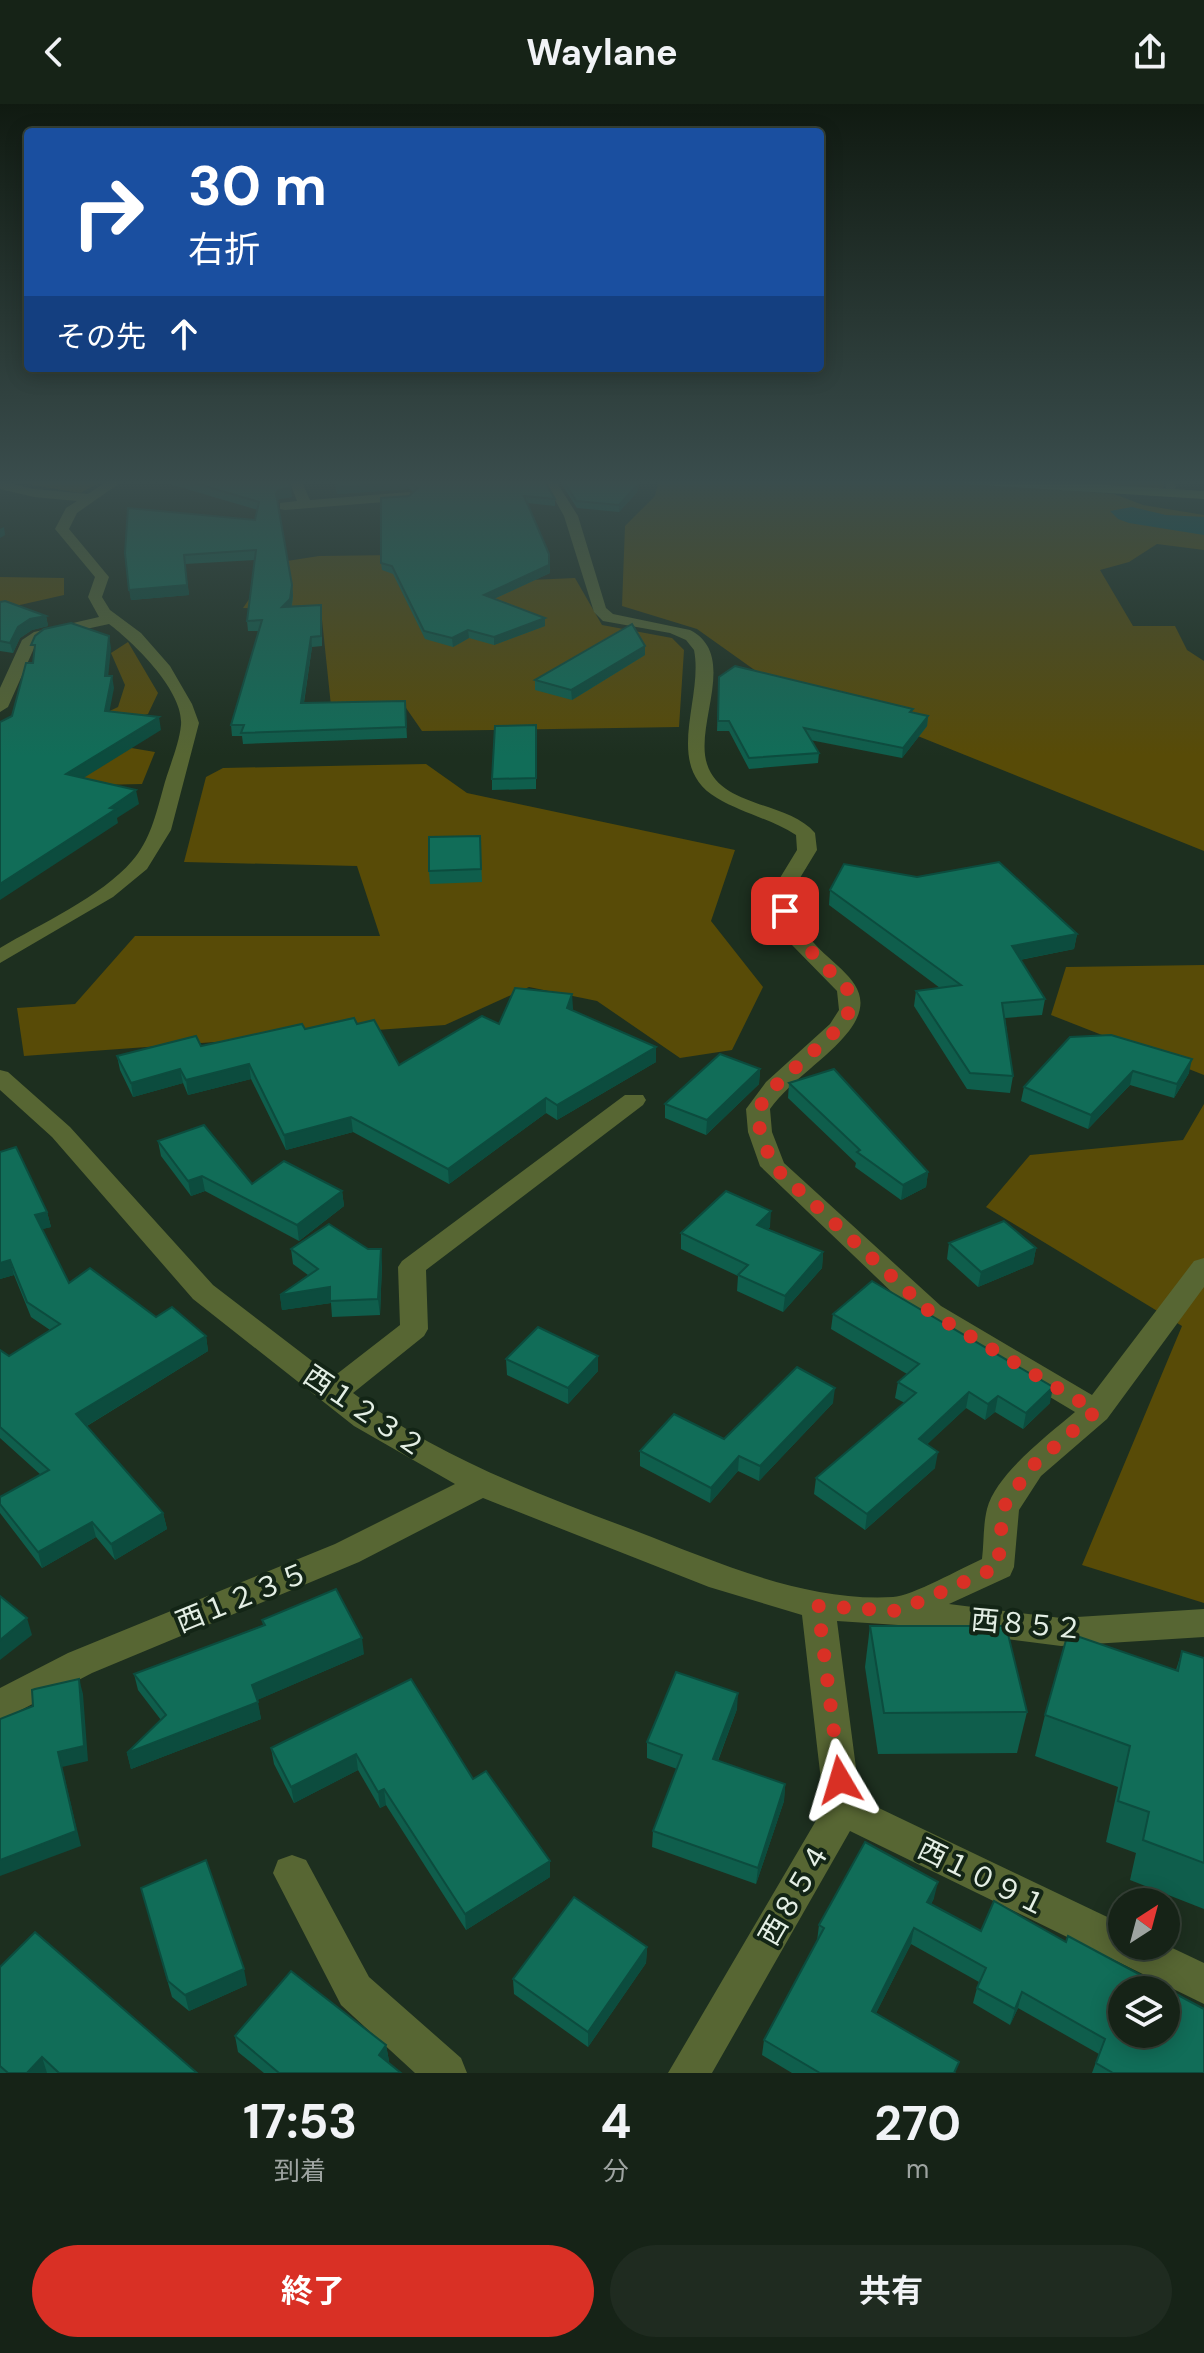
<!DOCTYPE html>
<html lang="ja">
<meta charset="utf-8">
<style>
:root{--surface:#162317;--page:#1f2b20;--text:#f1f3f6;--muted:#9ea4a1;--line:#354036;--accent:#d93025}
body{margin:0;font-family:"DM Sans","Noto Sans JP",sans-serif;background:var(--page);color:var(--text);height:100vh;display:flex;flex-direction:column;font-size:30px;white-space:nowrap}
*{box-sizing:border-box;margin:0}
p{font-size:26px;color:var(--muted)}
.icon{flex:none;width:44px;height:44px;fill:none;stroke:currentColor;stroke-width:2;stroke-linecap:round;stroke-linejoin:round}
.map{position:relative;height:1969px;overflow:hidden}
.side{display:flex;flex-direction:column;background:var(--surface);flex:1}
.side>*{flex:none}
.banner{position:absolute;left:24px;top:24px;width:800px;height:244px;border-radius:8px;box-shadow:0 4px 20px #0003,0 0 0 2px var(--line);background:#1a4fa0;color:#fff;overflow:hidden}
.needle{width:52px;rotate:36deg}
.controls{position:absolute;left:1108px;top:1784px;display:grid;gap:16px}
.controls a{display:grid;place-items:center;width:72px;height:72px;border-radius:50%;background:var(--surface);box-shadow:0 4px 20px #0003,0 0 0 2px var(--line);font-size:40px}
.pin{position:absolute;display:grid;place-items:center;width:68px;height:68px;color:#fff;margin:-34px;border-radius:16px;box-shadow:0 4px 12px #0006}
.me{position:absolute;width:88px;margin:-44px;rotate:353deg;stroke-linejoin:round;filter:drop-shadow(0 0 6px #0008)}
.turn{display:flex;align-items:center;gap:28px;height:168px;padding:0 32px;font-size:36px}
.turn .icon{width:104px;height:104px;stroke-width:2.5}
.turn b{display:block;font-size:56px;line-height:68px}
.then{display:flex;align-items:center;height:76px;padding:0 32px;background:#0003;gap:16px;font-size:30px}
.eta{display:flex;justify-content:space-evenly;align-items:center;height:136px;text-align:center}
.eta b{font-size:48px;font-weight:700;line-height:56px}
.cta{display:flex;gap:16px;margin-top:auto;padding:16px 32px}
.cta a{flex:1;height:92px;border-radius:48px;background:var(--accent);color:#fff;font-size:32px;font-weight:700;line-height:92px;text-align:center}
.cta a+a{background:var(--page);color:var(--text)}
header{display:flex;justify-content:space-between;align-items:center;height:104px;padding:0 32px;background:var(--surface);font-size:36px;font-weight:700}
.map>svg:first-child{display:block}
</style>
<header><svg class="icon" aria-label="back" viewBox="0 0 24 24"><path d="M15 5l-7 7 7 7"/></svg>Waylane<svg class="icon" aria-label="share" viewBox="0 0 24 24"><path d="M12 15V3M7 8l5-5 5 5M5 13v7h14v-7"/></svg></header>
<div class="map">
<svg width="1204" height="1969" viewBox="0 0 1204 1969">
<rect width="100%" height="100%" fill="#1d2f1f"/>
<g fill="#584b07">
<path d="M3,376H105L80,389Z"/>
<path d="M659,376H941L1114,390L1143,401L1204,411V446L1157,440L1129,458L1100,466L1133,522H1175L1187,546L1204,557V747L756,567L697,525L622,502L625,422L655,392Z"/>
<path d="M1010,376H1165L1163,384L1157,385Z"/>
<path d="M477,450L482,478L575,474L602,521L672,534L684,546L679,623L422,627L404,601L331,602L321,506L243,504L274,459L319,452Z"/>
<path d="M0,473L64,474V491L11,503L0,514Z"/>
<path d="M128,538L158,589L148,610L114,620L96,638L155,648L142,680L98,681L0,659L118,603L125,581L111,549Z"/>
<path d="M426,660L467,689L735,746L711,817L763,883L732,946L680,954L597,897L529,883L445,921L24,952L17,904L75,900L135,832H380L357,762L184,758L206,673L223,664Z"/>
<path d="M1204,861V971L1051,911L1066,863Z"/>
<path d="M1204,1000V1499L1082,1461L1182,1222L986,1103L1030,1051L1183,1036Z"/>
</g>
<path fill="#035052" d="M1132,403L1166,411L1204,413V431L1129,419L1118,415L1110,407Z"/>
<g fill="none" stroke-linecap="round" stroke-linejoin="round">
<path fill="#576633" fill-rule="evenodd" d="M1166,376H1176L1175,391L1166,389Z"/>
<g fill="#576633" fill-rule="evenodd">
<path d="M109,376H124L77,409L69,425L109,473L102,493L110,506L141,529L170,562L192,600L199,619L171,726L147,765L113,793L0,859V844C40,820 101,793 132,757C150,737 156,710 163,685C168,665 179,642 181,621C184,587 133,538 109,520L45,534L35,542L8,603L0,608V584L22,536L34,528L99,513L88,493L95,473L55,425L66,404L77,397L34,393L0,385V377L34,385L88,390Z"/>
<path d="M289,376H301L310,396L409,388L416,392L409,396L285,406L280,405V399L297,397Z"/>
<path d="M548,376H560L559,382L578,412L606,504L613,510L690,526C739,551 694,620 707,660C721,704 788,697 815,729L817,746L792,787C795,803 799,819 809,833C833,865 883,882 849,927C826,956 792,975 770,1005L772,1028L784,1059L941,1202L1092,1291L1194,1157L1204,1154V1183L1107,1315L1041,1372L1019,1406L1014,1463L1010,1472L949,1500L1061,1514L1204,1505V1533L1061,1542L898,1521L837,1517L860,1695L1122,1820V1842L1166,1841L1204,1859V1900L850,1727L712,1969H668L824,1703L802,1511L709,1483L483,1394L359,1458L92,1569L0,1617V1584L68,1549L335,1440L455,1380L354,1322L193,1195L52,1033L0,986V966L8,968L70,1023L213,1181L333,1273L400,1221L398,1163L402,1157L625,991H643L646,996L643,1001L426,1166L428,1225L424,1232L353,1289C437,1353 538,1390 636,1427C717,1458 804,1498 893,1493C912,1492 962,1464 982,1455C984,1439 983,1421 987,1405C996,1370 1048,1331 1075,1308L921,1216L760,1062L748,1028L746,1005L766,978L830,920L839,906L837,887L791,840L775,807L772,787L797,746L796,731C771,715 742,709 717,694C662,662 704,595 694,546L686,536L670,529L603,517L594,508L564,412L547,382Z"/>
<path d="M292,1751L306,1756L369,1873L461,1954L467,1969H415L341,1901L273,1769L278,1756Z"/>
</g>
<path fill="#718731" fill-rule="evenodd" d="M959,376H1027L1204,387V395L965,380Z"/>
</g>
<g fill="#0f5e4c">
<path d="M156,376H288L292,393L279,395L277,398L293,491L292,502L322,511V542L312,543L304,599L405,597L407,634L243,640L242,632H232L231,621L259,527H248L247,517L255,456L185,460L189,491L131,496L125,449L255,416L258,406Z"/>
<path d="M335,376H546L545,378L555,395V402L527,399L549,450L550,469L494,495L545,514V522L494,541L469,534L453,543L425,535L393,470L382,466L381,459L409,392L414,388L409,385L337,390Z"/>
<path d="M562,376H640L637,388L619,408L577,404L562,381Z"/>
<path d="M0,498L46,512L48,522L32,526L20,534L13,549L0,547Z"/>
<path d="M645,551L572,596L535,586V576Z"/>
<path d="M719,573L928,612L927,622L902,654L810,636L819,649L818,659L749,665L729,627H717Z"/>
<path d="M536,621V685L492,686V675Z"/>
<path d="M480,732L482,778L430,780L429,767Z"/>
<path d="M830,786L1077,830L1074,845L1020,856L1045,895L1042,911L1005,914L1013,972L1010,989L967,985L914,902L916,887L940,884L829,801Z"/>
<path d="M573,904L572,906L656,943V958L557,1016L546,1009L449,1080L353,1028L286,1046L251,975L188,991L183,979L133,993L120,966L117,952L201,942L305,925L357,920L399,961L499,920Z"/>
<path d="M1070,933L1189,969L1174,994L1130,981L1088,1025L1021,997L1024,983Z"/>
<path d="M760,965L759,980L706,1031L665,1014V1000Z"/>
<path d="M789,979L928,1068L926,1083L901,1096L855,1063L856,1059L788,994Z"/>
<path d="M158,1037L252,1080L342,1087L344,1102L299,1137L205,1087L191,1092L161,1052Z"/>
<path d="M0,1048L47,1108L51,1123L42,1125L69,1179L206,1232L208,1247L87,1322L163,1409L167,1425L115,1456L96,1433L42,1464L0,1409V1393L41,1371L0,1334V1246L9,1252L50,1226L31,1213L14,1171L0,1175Z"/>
<path d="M770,1123L768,1125L823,1148L822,1164L783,1208L737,1187L738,1172L681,1145V1129Z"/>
<path d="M949,1139L1036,1144L1033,1160L978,1183L947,1155Z"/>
<path d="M291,1145L382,1160L380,1211L332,1213L331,1199L282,1206L280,1191L308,1171L293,1160Z"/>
<path d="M833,1210L1050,1299L1023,1325L995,1308L985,1316L966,1304L927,1340L935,1364L865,1426L814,1390L816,1374L905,1299L895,1294L898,1278L907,1270L831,1225Z"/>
<path d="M598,1252V1267L568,1300L507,1271L506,1255Z"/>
<path d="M833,1299L759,1377L738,1367L710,1399L640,1362V1347L724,1335Z"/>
<path d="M262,1516L364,1550L257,1596L261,1615L131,1665L127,1649L161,1616L138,1586L134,1570L263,1521Z"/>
<path d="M870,1522L1027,1608L1017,1649L878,1650L865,1563Z"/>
<path d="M1182,1547L1204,1554V1805L1130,1776L1136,1749L1106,1738L1118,1683L1035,1652L1045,1611L1176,1566Z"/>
<path d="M411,1575L473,1675L550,1773L466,1826L386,1701L380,1704L358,1666L294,1699L274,1660L271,1644Z"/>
<path d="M737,1605L718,1657L785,1680L784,1697L756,1780L652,1743L653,1727L677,1665L647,1654V1638Z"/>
<path d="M141,1784L247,1881L189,1907L172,1893Z"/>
<path d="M934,1794L931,1800L1204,1969H1092L1099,1950L1018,1904L1010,1921L973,1899L977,1884L979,1878L911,1840L876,1909L956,1969H792L762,1951L764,1936L817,1837L819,1821Z"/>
<path d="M647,1843L646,1859L588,1943L514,1890L513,1875Z"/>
<path d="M0,1863L197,1969H0Z"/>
<path d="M235,1932L386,1941L389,1957L388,1958L401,1969H264L238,1948Z"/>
</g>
<g fill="#0c4c3e">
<path d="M638,376H640L637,388L619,408V401Z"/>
<path d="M408,378L409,385L337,390V383Z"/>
<path d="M291,384L292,393L279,395L277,399L276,390L278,386Z"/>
<path d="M4,423L5,431L0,434V425Z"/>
<path d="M184,451L189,491L131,496L129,486Z"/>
<path d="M549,461L550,469L485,499L484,491Z"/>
<path d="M292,481L293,491L291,505L282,503Z"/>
<path d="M46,512L48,522L32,526L20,534L13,549L10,539L18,523L30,515Z"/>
<path d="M545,514V522L494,541V533Z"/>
<path d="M468,526L469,534L453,543L452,534Z"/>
<path d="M109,532L111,544L107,585L105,572Z"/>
<path d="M311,533L312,543L302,610L301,599Z"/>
<path d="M645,542V551L572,596L571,586Z"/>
<path d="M112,572L114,584L107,620L105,607Z"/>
<path d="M928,612L927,622L902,654L903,644Z"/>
<path d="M159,613L161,626L69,683L66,670Z"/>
<path d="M136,686L139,700L117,714L118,719L0,796V780Z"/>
<path d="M1077,830L1074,845L1009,858L1012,842Z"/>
<path d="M572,890L573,904L567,918V904Z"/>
<path d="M656,943V958L557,1016V1001Z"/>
<path d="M1192,955L1189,969L1174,994L1177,980Z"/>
<path d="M249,960L251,975L188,991L186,976Z"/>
<path d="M180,965L183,979L133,993L131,979Z"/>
<path d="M760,965L759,980L706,1031L707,1016Z"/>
<path d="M1133,967L1130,981L1088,1025L1091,1011Z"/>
<path d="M546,994V1009L449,1080L448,1065Z"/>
<path d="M351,1013L353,1028L286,1046L284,1031Z"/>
<path d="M928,1068L926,1083L901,1096L903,1081Z"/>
<path d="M202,1072L205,1087L191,1092L188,1077Z"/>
<path d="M342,1087L344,1102L299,1137L297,1121Z"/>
<path d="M771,1107L770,1123L756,1136L757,1121Z"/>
<path d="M47,1108L51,1123L39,1126L35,1111Z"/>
<path d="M1036,1144L1033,1160L978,1183L981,1168Z"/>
<path d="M381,1145L382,1160L380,1211L378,1195Z"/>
<path d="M823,1148L822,1164L783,1208L785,1192Z"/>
<path d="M10,1156L14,1171L0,1175V1159Z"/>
<path d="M330,1183L331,1199L282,1206L280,1191Z"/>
<path d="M206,1232L208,1247L80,1326L76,1310Z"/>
<path d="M598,1252V1267L568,1300V1284Z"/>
<path d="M1053,1283L1050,1299L1023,1325L1026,1309Z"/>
<path d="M835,1284L833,1299L759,1377L760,1362Z"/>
<path d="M969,1288L966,1304L916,1351L919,1335Z"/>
<path d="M998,1292L995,1308L985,1316L988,1300Z"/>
<path d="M938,1348L935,1364L865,1426L867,1410Z"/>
<path d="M739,1352L738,1367L710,1399L711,1384Z"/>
<path d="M163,1409L167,1425L115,1456L111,1440Z"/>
<path d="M92,1418L96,1433L42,1464L38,1448Z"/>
<path d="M27,1514L32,1531L0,1556V1536Z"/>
<path d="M362,1534L364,1550L255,1597L252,1581Z"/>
<path d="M79,1575L83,1590L88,1657L62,1663L81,1742L0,1772V1756L58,1648Z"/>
<path d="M738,1589L737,1605L712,1672L713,1655Z"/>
<path d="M258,1598L261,1615L131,1665L127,1649Z"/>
<path d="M356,1650L358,1666L294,1699L291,1683Z"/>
<path d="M785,1680L784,1697L756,1780L758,1764Z"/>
<path d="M384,1685L386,1701L380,1704L378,1688Z"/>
<path d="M550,1757V1773L466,1826L465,1810Z"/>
<path d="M938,1778L934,1794L924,1814L927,1798Z"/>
<path d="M914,1824L911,1840L869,1923L872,1907Z"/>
<path d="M647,1843L646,1859L588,1943V1928Z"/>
<path d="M244,1865L247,1881L189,1907L185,1891Z"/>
<path d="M1022,1888L1018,1904L1010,1921L1015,1905Z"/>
<path d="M386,1941L389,1957L381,1967L379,1951Z"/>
<path d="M42,1953L47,1969H27Z"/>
</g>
<g fill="#116d58" stroke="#0c4c3e" stroke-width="2" fill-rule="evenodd">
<path d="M185,376H288L291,384L278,386L276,390L292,481L290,495L282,503L321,501V532L311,533L301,599L405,597L406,623L241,629L244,621H231L262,516L247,517L256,446L184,451L187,481L129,486L125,449L128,404L255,416L259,398Z"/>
<path d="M336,376H544L555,395L524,392L549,450V461L484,491L545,514L494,533L468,526L452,534L424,527L392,462L381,459V394L409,392L418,384L408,378L337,383Z"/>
<path d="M563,376H638L637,381L619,401L576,397Z"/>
<path d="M5,497L46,512L30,515L18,523L10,539L0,537V498Z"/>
<path d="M71,519L109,532L105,572H112L105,607L159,613L66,670L136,686L110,704L116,705L0,780V618L12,612L26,559H33L35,541H31L35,532L44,525Z"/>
<path d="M632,520L645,542L571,586L535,576Z"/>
<path d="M735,562L913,605L910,608L928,612L903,644L804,624L819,649L749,654L729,617H718L719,573Z"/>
<path d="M536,621V674L492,675L495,622Z"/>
<path d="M480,732L481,765L429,767V733Z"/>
<path d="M999,758L1077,830L1012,842L1045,895L1002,899L1013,972L970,969L916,887L961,881L830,786L844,760L917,773Z"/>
<path d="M515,884L572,890L567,904L656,943L557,1001L546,994L448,1065L351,1013L284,1031L249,960L186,976L180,965L131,979L117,952L196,932L201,942L302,920L305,925L354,914L357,920L374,916L399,961L482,912L499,920Z"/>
<path d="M1111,931L1192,955L1177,980L1133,967L1091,1011L1024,983L1070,933Z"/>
<path d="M720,950L760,965L707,1016L665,1000Z"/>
<path d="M834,965L928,1068L903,1081L857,1048L860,1046L789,979Z"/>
<path d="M204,1021L252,1080L284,1057L342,1087L297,1121L202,1072L188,1077L158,1037Z"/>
<path d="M16,1043L47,1108L35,1111L69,1179L90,1164L156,1213L172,1203L206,1232L76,1310L163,1409L111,1440L92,1418L38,1448L0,1400V1393L49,1366L0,1323V1246L9,1252L60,1220L27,1198L10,1156L0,1159V1048Z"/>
<path d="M726,1087L771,1107L757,1121L823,1148L785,1192L738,1171L748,1161L681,1129Z"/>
<path d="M1004,1117L1036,1144L981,1168L949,1139Z"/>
<path d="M329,1120L368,1145H381L378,1195L330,1197V1183L280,1191L318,1165L291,1145Z"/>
<path d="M872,1177L1053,1283L1026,1309L998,1292L988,1300L969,1288L919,1335L938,1348L867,1410L816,1374L916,1289L898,1278L919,1260L833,1210Z"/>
<path d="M538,1223L598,1252L568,1284L506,1255Z"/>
<path d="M797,1263L835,1284L760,1362L739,1352L711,1384L640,1347L674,1310L724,1335Z"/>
<path d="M336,1485L362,1534L252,1581L258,1598L127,1649L166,1611L134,1570L265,1521L262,1516Z"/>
<path d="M0,1492L27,1514L0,1536Z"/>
<path d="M870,1522H1006L1027,1608L884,1609Z"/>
<path d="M1068,1529L1178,1567L1182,1547L1204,1554V1759L1143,1736L1149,1708L1118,1697L1130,1642L1045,1611Z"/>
<path d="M676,1568L738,1589L713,1655L785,1680L758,1764L653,1727L682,1651L647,1638Z"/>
<path d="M79,1575L84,1642L58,1648L76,1727L0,1756V1615L33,1602L32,1586L35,1585Z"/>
<path d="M411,1575L473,1675L486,1667L550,1757L465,1810L384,1685L378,1688L356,1650L291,1683L271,1644Z"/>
<path d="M865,1738L938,1778L927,1798L981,1827L994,1797L1066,1838L1068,1832L1204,1905V1969H1113L1096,1959L1105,1935L1022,1888L1015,1905L977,1884L986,1864L914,1824L872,1907L959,1958L954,1969H820L764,1936L824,1824L819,1821ZM1122,1886H1166V1930H1122Z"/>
<path d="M206,1756L244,1865L185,1891L168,1877L141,1784Z"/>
<path d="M574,1793L647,1843L588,1928L513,1875Z"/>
<path d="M35,1828L197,1969H59L42,1953L27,1969H8L0,1962V1863Z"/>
<path d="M291,1867L386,1941L379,1951L401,1969H279L235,1932Z"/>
</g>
<linearGradient id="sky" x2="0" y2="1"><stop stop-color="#101a11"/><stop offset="0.58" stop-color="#3a4d4d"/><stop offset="1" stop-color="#3a4d4d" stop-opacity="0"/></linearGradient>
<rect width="1204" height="652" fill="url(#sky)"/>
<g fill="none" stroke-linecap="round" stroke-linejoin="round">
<path stroke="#d93025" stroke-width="14" stroke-dasharray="0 25.2" d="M785,807L799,835L848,886L850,906L839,924L774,983L758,1005L760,1028L773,1062L931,1209L1096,1307L1030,1364L1003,1404L998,1463L898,1507L818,1502L840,1676"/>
</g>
<g text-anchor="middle" stroke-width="8" stroke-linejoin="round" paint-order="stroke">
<g font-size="28" fill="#e3eee4" stroke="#132516">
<text transform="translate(365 1307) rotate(34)" y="10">西１２３２</text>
<text transform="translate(242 1493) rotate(-22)" y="10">西１２３５</text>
<text transform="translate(1027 1520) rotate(5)" y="10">西８５２</text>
<text transform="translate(983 1773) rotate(26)" y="10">西１０９１</text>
<text transform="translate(794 1790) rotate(-60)" y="10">西８５４</text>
</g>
</g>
</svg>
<div class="controls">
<a><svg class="needle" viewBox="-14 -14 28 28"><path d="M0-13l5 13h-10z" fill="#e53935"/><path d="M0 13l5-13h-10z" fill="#9ea4a1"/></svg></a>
<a><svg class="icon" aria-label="layers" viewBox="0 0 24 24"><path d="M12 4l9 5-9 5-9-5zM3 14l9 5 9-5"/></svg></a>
</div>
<div class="pin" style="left:785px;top:807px;background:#d93025"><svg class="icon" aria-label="arrive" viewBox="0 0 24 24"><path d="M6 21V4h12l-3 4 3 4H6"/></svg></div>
<svg class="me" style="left:840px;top:1676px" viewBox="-20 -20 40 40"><path d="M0-17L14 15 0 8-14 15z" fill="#d93025" stroke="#fff" stroke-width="4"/></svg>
<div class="banner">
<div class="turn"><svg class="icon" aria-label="right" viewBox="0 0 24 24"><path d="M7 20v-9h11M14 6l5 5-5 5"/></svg><div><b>30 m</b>右折</div></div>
<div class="then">その先<svg class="icon" aria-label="ahead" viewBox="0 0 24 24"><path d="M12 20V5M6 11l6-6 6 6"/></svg></div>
</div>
</div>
<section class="side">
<div class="eta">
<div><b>17:53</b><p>到着</p></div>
<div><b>4</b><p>分</p></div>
<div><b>270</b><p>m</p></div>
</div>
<div class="cta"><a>終了</a><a>共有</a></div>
</section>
